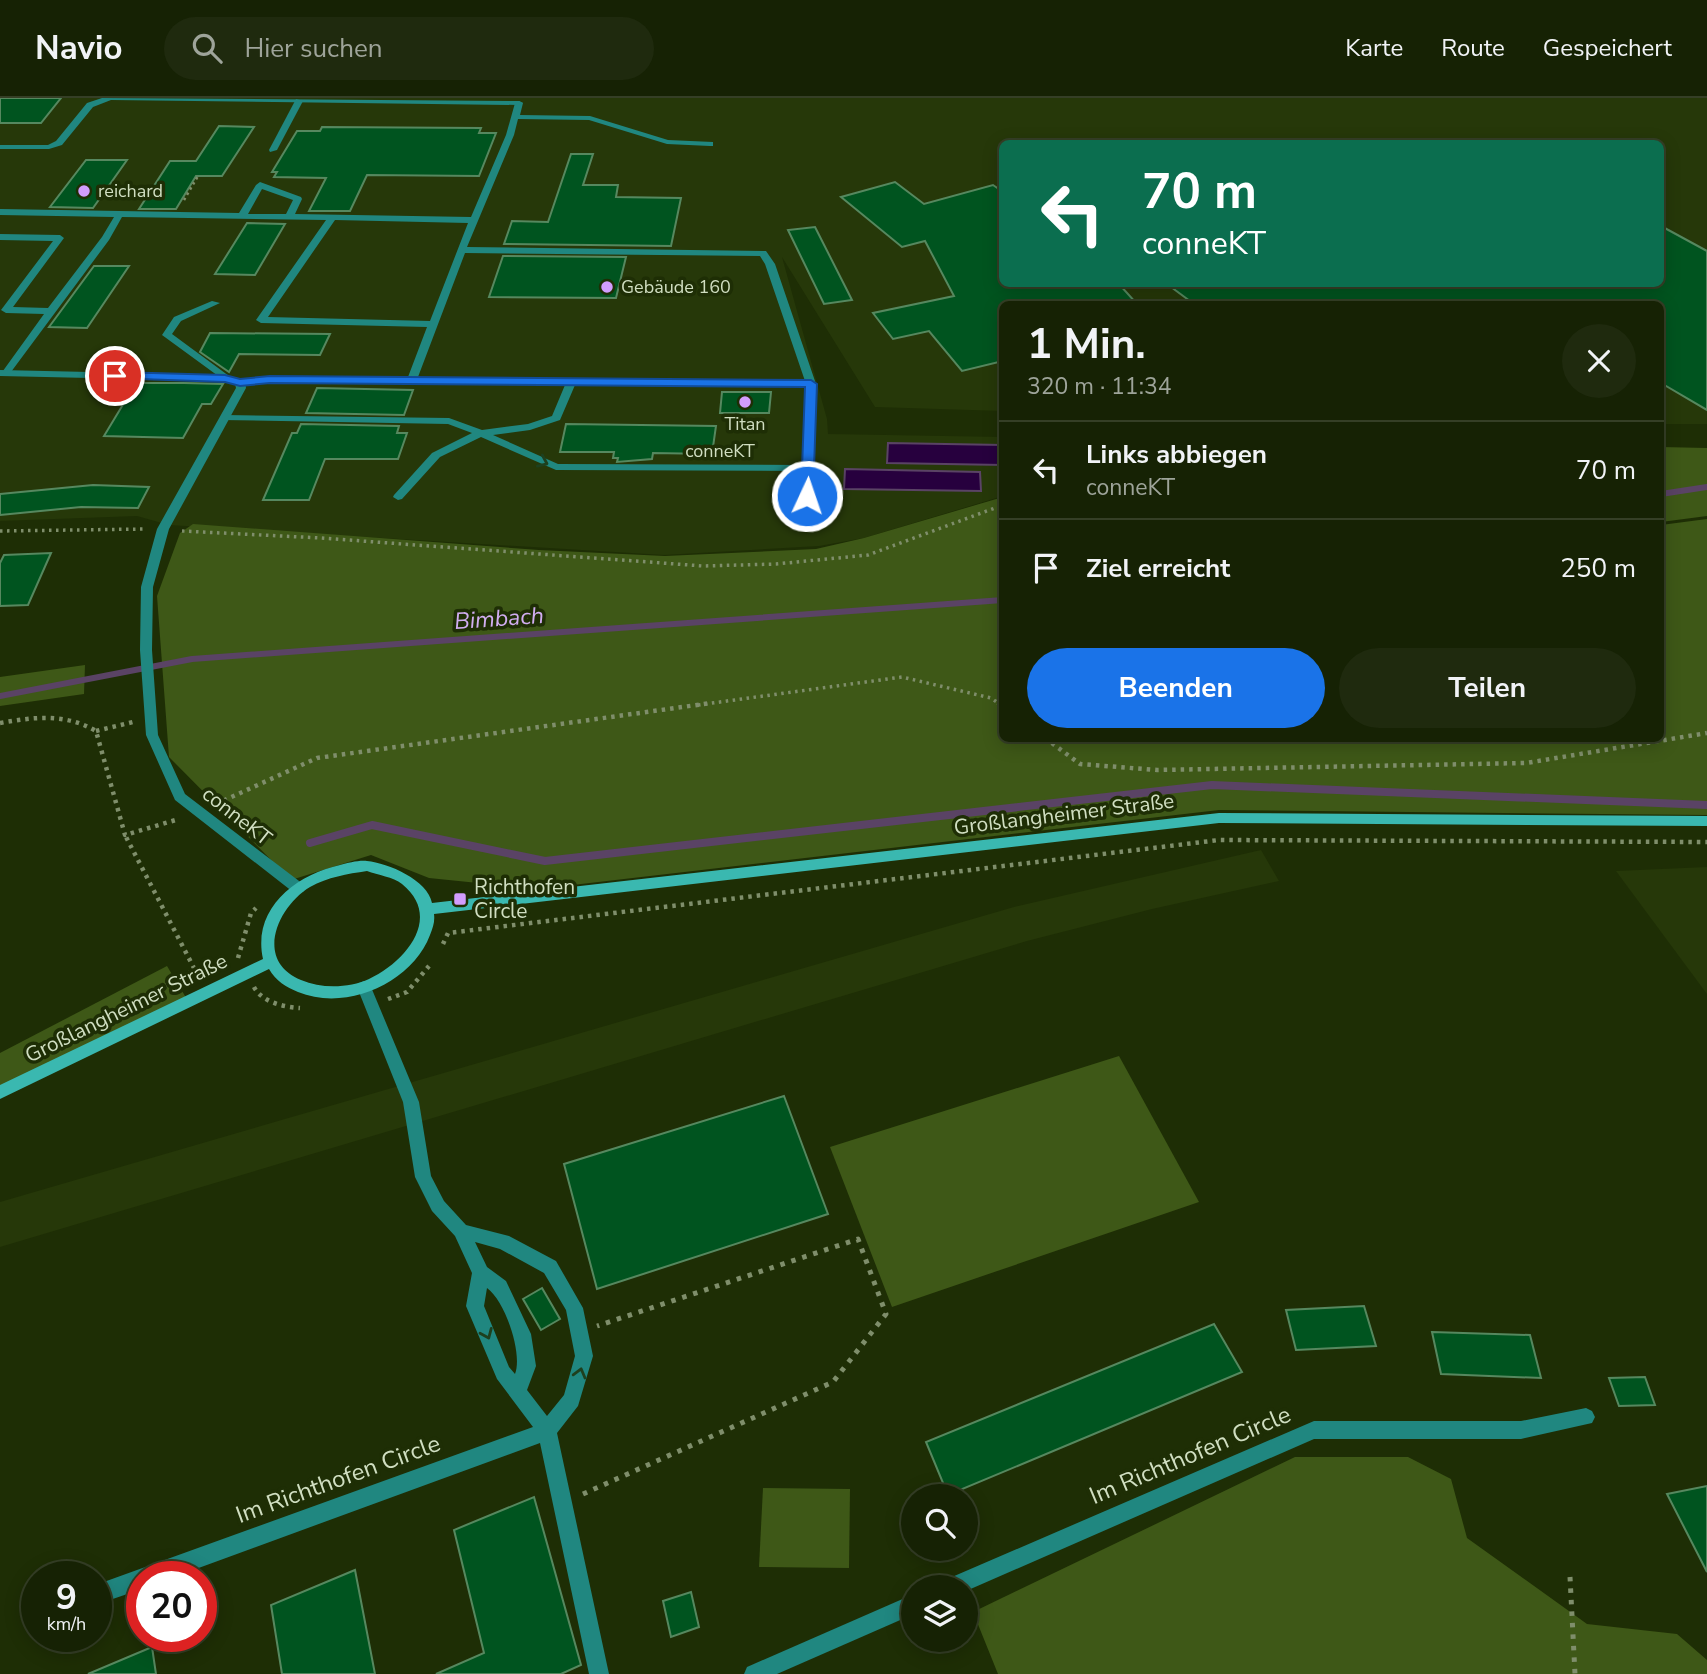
<!DOCTYPE html>
<html lang="de">
<meta charset="utf-8">
<style>
:root{--surface:#162204;--page:#1f2a0e;--text:#f1f3f6;--muted:#9ea49a;--line:#353f26;--accent:#1a73e8}
body{margin:0;font-family:"Nunito Sans",sans-serif;background:var(--page);color:var(--text);height:100vh;display:flex;flex-direction:column;font-size:26px;white-space:nowrap}
*{box-sizing:border-box;margin:0}
p{font-size:23px;color:var(--muted)}
.icon{flex:none;width:38px;height:38px;fill:none;stroke:currentColor;stroke-width:2;stroke-linecap:round;stroke-linejoin:round}
.map{position:relative;flex:1;overflow:hidden}
.panel{position:absolute;left:999px;top:203px;width:665px;height:441px;display:flex;flex-direction:column;background:var(--surface);border-radius:10px;box-shadow:0 4px 18px #0003,0 0 0 2px var(--line)}
.panel>*{flex:none}
.guide{position:absolute;left:999px;top:42px;width:665px;height:147px;border-radius:10px;box-shadow:0 4px 18px #0003,0 0 0 2px var(--line);background:#0b6e4f;color:#fff;overflow:hidden}
.buttons{position:absolute;left:901px;top:1386px;display:grid;gap:14px}
.buttons a{display:grid;place-items:center;width:77px;height:77px;border-radius:50%;background:var(--surface);box-shadow:0 4px 18px #0003,0 0 0 2px var(--line);font-size:35px}
.speed{position:absolute;left:21px;top:1463px;display:flex;gap:14px;font-size:35px;font-weight:700;text-align:center}
.speed>*{display:grid;place-content:center;width:91px;height:91px;border-radius:50%;background:var(--surface);box-shadow:0 4px 18px #0003,0 0 0 2px var(--line);line-height:1}
.speed small{font-size:18px;font-weight:400}
.speed .limit{border:10px solid #d22;background:#fff;color:#111}
.pin{position:absolute;display:grid;place-items:center;width:60px;height:60px;color:#fff;margin:-30px;border:4px solid #fff;border-radius:50%;box-shadow:0 2px 7px #0007}
.me{position:absolute;width:77px;margin:-38px;rotate:3deg;stroke-linejoin:round;filter:drop-shadow(0 0 5px #0008)}
.turn{display:flex;align-items:center;gap:24px;height:147px;padding:0 28px;font-size:32px}
.turn .icon{width:91px;height:91px;stroke-width:2.5}
.turn b{display:block;font-size:49px;line-height:60px}
.round{display:grid;place-items:center;flex:none;width:74px;height:74px;border-radius:37px;background:var(--page)}
.headline{display:flex;align-items:center;justify-content:space-between;height:119px;padding:0 28px}
h1{font-size:42px;font-weight:700;line-height:52px}
.cta{display:flex;gap:14px;margin-top:auto;padding:14px 28px}
.cta a{flex:1;height:80px;border-radius:42px;background:var(--accent);color:#fff;font-size:28px;font-weight:700;line-height:80px;text-align:center}
.cta a+a{background:var(--page);color:var(--text)}
ul{padding:0;list-style:none}
li{display:flex;align-items:center;gap:21px;height:98px;padding:0 28px;border-top:2px solid var(--line)}
li div{flex:1}
li b{display:block;font-size:26px}
li em{font-style:normal}
header{display:flex;align-items:center;gap:42px;box-sizing:border-box;height:98px;padding:0 35px;background:var(--surface);border-bottom:2px solid var(--line)}
header strong{font-size:33px}
nav{display:flex;gap:38px;margin-inline-start:auto;font-size:24px}
.search{width:490px;height:63px;background:var(--page);display:flex;align-items:center;gap:18px;box-sizing:border-box;padding:0 24px;border-radius:38px;color:var(--muted);font-size:26px}
.map>svg:first-child{display:block}
</style>
<header>
<strong>Navio</strong>
<div class="search"><svg class="icon" aria-label="search" viewBox="0 0 24 24"><circle cx="10" cy="10" r="6"/><path d="M15 15l6 6"/></svg>Hier suchen</div>
<nav><a>Karte</a><a>Route</a><a>Gespeichert</a></nav>
</header>
<div class="map">
<svg width="1707" height="1576" viewBox="0 0 1707 1576">
<rect width="100%" height="100%" fill="#1e2e05"/>
<g fill="#263809" fill-rule="evenodd">
<path d="M0,0H1707V326H1661V206H1003V313L875,309L782,159L827,321L828,336L1003,339V398L864,440L819,448L664,457L169,427L137,418L0,423ZM1003,46H1661V186H1003Z"/>
<path d="M1261,752L1279,783L1152,811L1027,843L0,1149V1104L1014,809Z"/>
<path d="M1707,769V896L1616,773Z"/>
</g>
<g fill="#3e5817">
<path d="M1661,349L1707,350V418L1661,424Z"/>
<path d="M1003,399V640H1661V427L1707,421V717L1219,712L538,791L429,780L371,757L291,782L169,659L157,498L180,435L193,426L539,452L665,458L816,451L864,440Z"/>
<path d="M85,567L84,596L0,608V579Z"/>
<path d="M167,868L188,903L0,999V955Z"/>
<path d="M1119,958L1199,1104L892,1209L830,1049Z"/>
<path d="M1295,1359H1408L1451,1381L1467,1440L1587,1526L1677,1536L1707,1562V1576H998L973,1514Z"/>
<path d="M763,1390L850,1391L849,1470L759,1469Z"/>
</g>
<g fill="#27003e" stroke="#5a4365" stroke-width="2">
<path d="M888,345L1003,347V367L887,365Z"/>
<path d="M845,371L980,374L981,393L844,391Z"/>
</g>
<g fill="none" stroke-linecap="round" stroke-linejoin="round">
<g stroke="#5a4365" stroke-width="6">
<path d="M1661,396L1707,389"/>
<path d="M0,598L192,561L1003,502"/>
</g>
<path stroke="#5a4365" stroke-width="8" d="M310,745L372,727L545,763L1212,687L1707,707"/>
</g>
<g fill="#00541f" stroke="#56885f" stroke-width="2">
<path d="M0,0H61L41,25H0Z"/>
<path d="M219,28L254,29L222,78H196L176,111H139L170,63H196Z"/>
<path d="M322,29L481,30L479,35H496L479,78L367,77L350,113H309L326,80L274,79L277,74H272L297,33H320Z"/>
<path d="M571,56H593L583,87H618L616,99L681,100L671,148L504,146L512,123L548,124Z"/>
<path d="M86,62H127L93,110L50,109Z"/>
<path d="M895,84L924,106L993,87L1003,94V186H1119L1137,206H1003V263L962,273L929,233L893,241L873,215L954,198L925,143L902,149L841,99Z"/>
<path d="M247,125L285,126L255,177L215,176Z"/>
<path d="M1661,128L1707,153V312L1661,285V206H1194L1167,186H1661Z"/>
<path d="M815,129L852,202L824,206L788,132Z"/>
<path d="M503,158L626,159L616,200L489,199Z"/>
<path d="M94,168H129L87,230L49,229Z"/>
<path d="M210,235L330,236L320,257L239,256L229,274L200,254Z"/>
<path d="M136,285H184L223,286L211,306H202L183,340L104,338Z"/>
<path d="M317,290L413,292L404,317L306,315Z"/>
<path d="M722,294H771L769,315H720Z"/>
<path d="M301,326L399,328L397,335H407L398,361H325L309,402H263L292,335H297Z"/>
<path d="M566,326L716,328L712,356L653,355L652,361L617,364L618,360H613L614,354H560Z"/>
<path d="M93,387L149,389L138,410L81,409L0,417V396Z"/>
<path d="M51,455L28,507L0,508V465L4,457Z"/>
<path d="M784,998L828,1116L597,1191L564,1066Z"/>
<path d="M542,1190L560,1221L541,1232L523,1201Z"/>
<path d="M1364,1208L1376,1248L1296,1252L1286,1212Z"/>
<path d="M1214,1226L1242,1274L948,1397L926,1344Z"/>
<path d="M1432,1234L1530,1237L1541,1280L1441,1276Z"/>
<path d="M1645,1279L1655,1307L1619,1308L1609,1280Z"/>
<path d="M1707,1388V1474L1667,1396Z"/>
<path d="M534,1399L581,1567L561,1576H436L484,1555L454,1432Z"/>
<path d="M355,1472L375,1576H282L271,1507Z"/>
<path d="M691,1494L699,1529L671,1539L663,1503Z"/>
<path d="M152,1549L156,1576H88Z"/>
</g>
<g fill="none" stroke-linecap="round" stroke-linejoin="round">
<path stroke="#7f8e6b" stroke-width="2.5" stroke-dasharray="2.5 3.5" stroke-linecap="butt" d="M184,102L198,78"/>
<g stroke="#7f8e6b" stroke-width="3.5" stroke-dasharray="2.5 4.5" stroke-linecap="butt">
<path d="M0,433L145,431"/>
<path d="M182,433L321,440L703,468L776,466L868,457L1003,407"/>
<path d="M698,607L902,579L991,600L1001,607"/>
</g>
<g stroke="#7f8e6b" stroke-width="4.5" stroke-dasharray="3.5 5" stroke-linecap="butt">
<path d="M998,605L1003,609"/>
<path d="M0,625C34,619 65,615 96,633L125,737L179,721"/>
<path d="M96,633L133,624"/>
<path d="M1045,640L1080,666L1157,672L1526,665L1707,635"/>
<path d="M216,706L317,660L711,605"/>
<path d="M443,846L448,835L1219,742L1707,744"/>
<path d="M238,860L251,815L256,810"/>
<path d="M254,889C262,904 283,909 300,910"/>
<path d="M388,901L407,894L429,868"/>
<path d="M91,927L195,872L125,737"/>
</g>
<g stroke="#7f8e6b" stroke-width="5" stroke-dasharray="4.5 7" stroke-linecap="butt">
<path d="M583,1396L833,1284L886,1216L858,1141L597,1228"/>
<path d="M1570,1479L1575,1576"/>
</g>
<g fill="#208780" fill-rule="evenodd">
<path d="M296,1L303,3L277,52L270,54L269,52Z"/>
<path d="M519,3L523,5L520,17L590,18L668,42L713,44V48H710L667,46L589,22L518,21L514,37L467,149L766,153L775,166L816,286L811,400L807,401L802,398V373L556,372L481,339L440,359L402,401L398,402L393,399L394,397L432,355L472,335L448,326L221,322L220,320L225,317L449,320L482,332L528,326L552,318L565,287L270,284L236,286V282L240,281L270,278L408,279L427,229L261,225L256,222L326,122L122,119L109,142L8,278L0,277L44,216L6,215L1,212L53,143L0,142V136L60,137L64,140L13,209L48,210L102,139L114,119L0,117V111L239,115L256,87L260,84L301,99L302,101L295,116L471,119L506,37L515,5ZM262,91L293,102L286,116H248ZM335,122L468,125L430,223L268,219ZM465,155L760,158L765,166L805,283L418,279ZM575,287L806,289L803,367L558,366L493,337L530,332L560,322Z"/>
<path d="M212,203L220,205L181,223L172,236L229,278L230,280L225,283L162,237L174,219Z"/>
</g>
<g fill="#208780" fill-rule="evenodd">
<path d="M102,0L519,3L523,5L519,7L111,2L93,9L62,47L49,51H0V47H48L56,43L87,5Z"/>
<path d="M0,272L225,277L245,284L246,290L169,431L153,489L152,552L158,637L185,696L303,786L305,790L303,794H293L175,702L146,637L140,552L141,489L157,431L236,290L235,286L225,283L0,278Z"/>
<path d="M364,883L369,885L371,889L419,1004L431,1078L444,1103L466,1127L509,1138L556,1163L583,1210L593,1258L578,1308L557,1335L609,1576H589L540,1345L174,1479H142V1491L101,1505L96,1503V1487L101,1485L533,1329L497,1281L466,1208L472,1175L455,1138L432,1113L415,1079L403,1004L357,889L359,885ZM475,1144L500,1151L544,1175L566,1212L575,1258L564,1297L547,1318L527,1292L536,1268L531,1236L506,1183L487,1169ZM487,1190C505,1203 523,1255 515,1276L509,1269L484,1208Z"/>
<path d="M1586,1310L1592,1313L1595,1319L1592,1325L1521,1341H1314L966,1493V1489H942L945,1482L1314,1323H1521Z"/>
<path d="M914,1496V1516L777,1576H744L747,1569Z"/>
</g>
<path fill="#3ab8b0" fill-rule="evenodd" d="M1219,715L1707,718V728L1219,725L434,816C435,824 433,829 430,837C412,885 346,914 298,894C286,889 276,883 269,871L0,1001V987L263,861C252,811 295,777 340,767C348,765 359,762 367,763C388,765 428,782 432,805ZM367,773C378,777 393,779 402,786C443,819 406,864 369,881C349,890 322,891 301,882C254,863 277,809 310,789C328,779 347,776 367,773Z"/>
</g>
<defs><path id="oneway-chevron" d="M-2-3.5L2.5 0L-2 3.5" fill="none" stroke-width="1.6" stroke-linecap="round" stroke-linejoin="round" transform="scale(1.75)"/></defs>
<g stroke="#1e401e">
<use href="#oneway-chevron" transform="translate(543 364) rotate(24)"/>
<use href="#oneway-chevron" transform="translate(487 1236) rotate(67)"/>
<use href="#oneway-chevron" transform="translate(580 1275) rotate(-75)"/>
</g>
<path fill="#1a73e8" stroke="#114b97" stroke-width="2" d="M115,274L225,277L240,281L270,278L811,282L817,286L813,398L807,402L801,398L805,289L270,285L240,288L225,284L111,280L109,278Z"/>
<g fill="#d29dfd" stroke="#1e2e05" stroke-width="2.5">
<circle cx="84" cy="93" r="7"/>
<circle cx="607" cy="189" r="7"/>
<circle cx="745" cy="304" r="7"/>
<rect x="453" y="794" width="14" height="14" rx="3.5"/>
</g>
<g text-anchor="middle" stroke-width="7" stroke-linejoin="round" paint-order="stroke">
<g font-size="18" fill="#d0dec1" stroke="#1e2e05" text-anchor="start">
<text x="98" y="99">reichard</text>
<text x="621" y="195">Gebäude 160</text>
<text x="745" y="332" text-anchor="middle">Titan</text>
</g>
<g font-size="18" fill="#d0dec1" stroke="#1e2e05">
<text x="720" y="359">conneKT</text>
</g>
<g font-size="21" fill="#d0dec1" stroke="#1e2e05">
<text transform="translate(1064 716) rotate(-7)" y="7">Großlangheimer Straße</text>
<text transform="translate(237 718) rotate(38)" y="7">conneKT</text>
<text transform="translate(126 910) rotate(-26)" y="7">Großlangheimer Straße</text>
</g>
<g font-size="21" fill="#d0dec1" stroke="#1e2e05" text-anchor="start">
<text x="474" y="796">Richthofen<tspan x="474" dy="24">Circle</tspan></text>
</g>
<g font-size="23" font-style="italic" fill="#d1adf1" stroke="#1e2e05">
<text transform="translate(499 520) rotate(-4)" y="8">Bimbach</text>
</g>
<g font-size="24" fill="#d0dec1" stroke="#1e2e05">
<text transform="translate(1190 1357) rotate(-23)" y="8">Im Richthofen Circle</text>
<text transform="translate(338 1381) rotate(-20)" y="8">Im Richthofen Circle</text>
</g>
</g>
</svg>
<div class="buttons">
<a><svg class="icon" aria-label="search" viewBox="0 0 24 24"><circle cx="10" cy="10" r="6"/><path d="M15 15l6 6"/></svg></a>
<a><svg class="icon" aria-label="layers" viewBox="0 0 24 24"><path d="M12 4l9 5-9 5-9-5zM3 14l9 5 9-5"/></svg></a>
</div>
<div class="speed"><div>9<small>km/h</small></div><div class="limit">20</div></div>
<div class="pin" style="left:115px;top:278px;background:#d93025"><svg class="icon" aria-label="arrive" viewBox="0 0 24 24"><path d="M6 21V4h12l-3 4 3 4H6"/></svg></div>
<svg class="me" style="left:807px;top:398px" viewBox="-20 -20 40 40"><circle r="17" fill="#1a73e8" stroke="#fff" stroke-width="3"/><path d="M0-11L8 9 0 5-8 9z" fill="#fff"/></svg>
<div class="guide">
<div class="turn"><svg class="icon" aria-label="left" viewBox="0 0 24 24"><path d="M17 20v-9H6M10 6l-5 5 5 5"/></svg><div><b>70 m</b>conneKT</div></div>
</div>
<section class="panel">
<div class="headline"><div><h1>1 Min.</h1><p>320 m · 11:34</p></div><a class="round"><svg class="icon" aria-label="close" viewBox="0 0 24 24"><path d="M6 6l12 12M18 6L6 18"/></svg></a></div>
<ul>
<li><svg class="icon" aria-label="left" viewBox="0 0 24 24"><path d="M17 20v-9H6M10 6l-5 5 5 5"/></svg><div><b>Links abbiegen</b><p>conneKT</p></div><em>70 m</em></li>
<li><svg class="icon" aria-label="arrive" viewBox="0 0 24 24"><path d="M6 21V4h12l-3 4 3 4H6"/></svg><div><b>Ziel erreicht</b></div><em>250 m</em></li>
</ul>
<div class="cta"><a>Beenden</a><a>Teilen</a></div>
</section>
</div>
